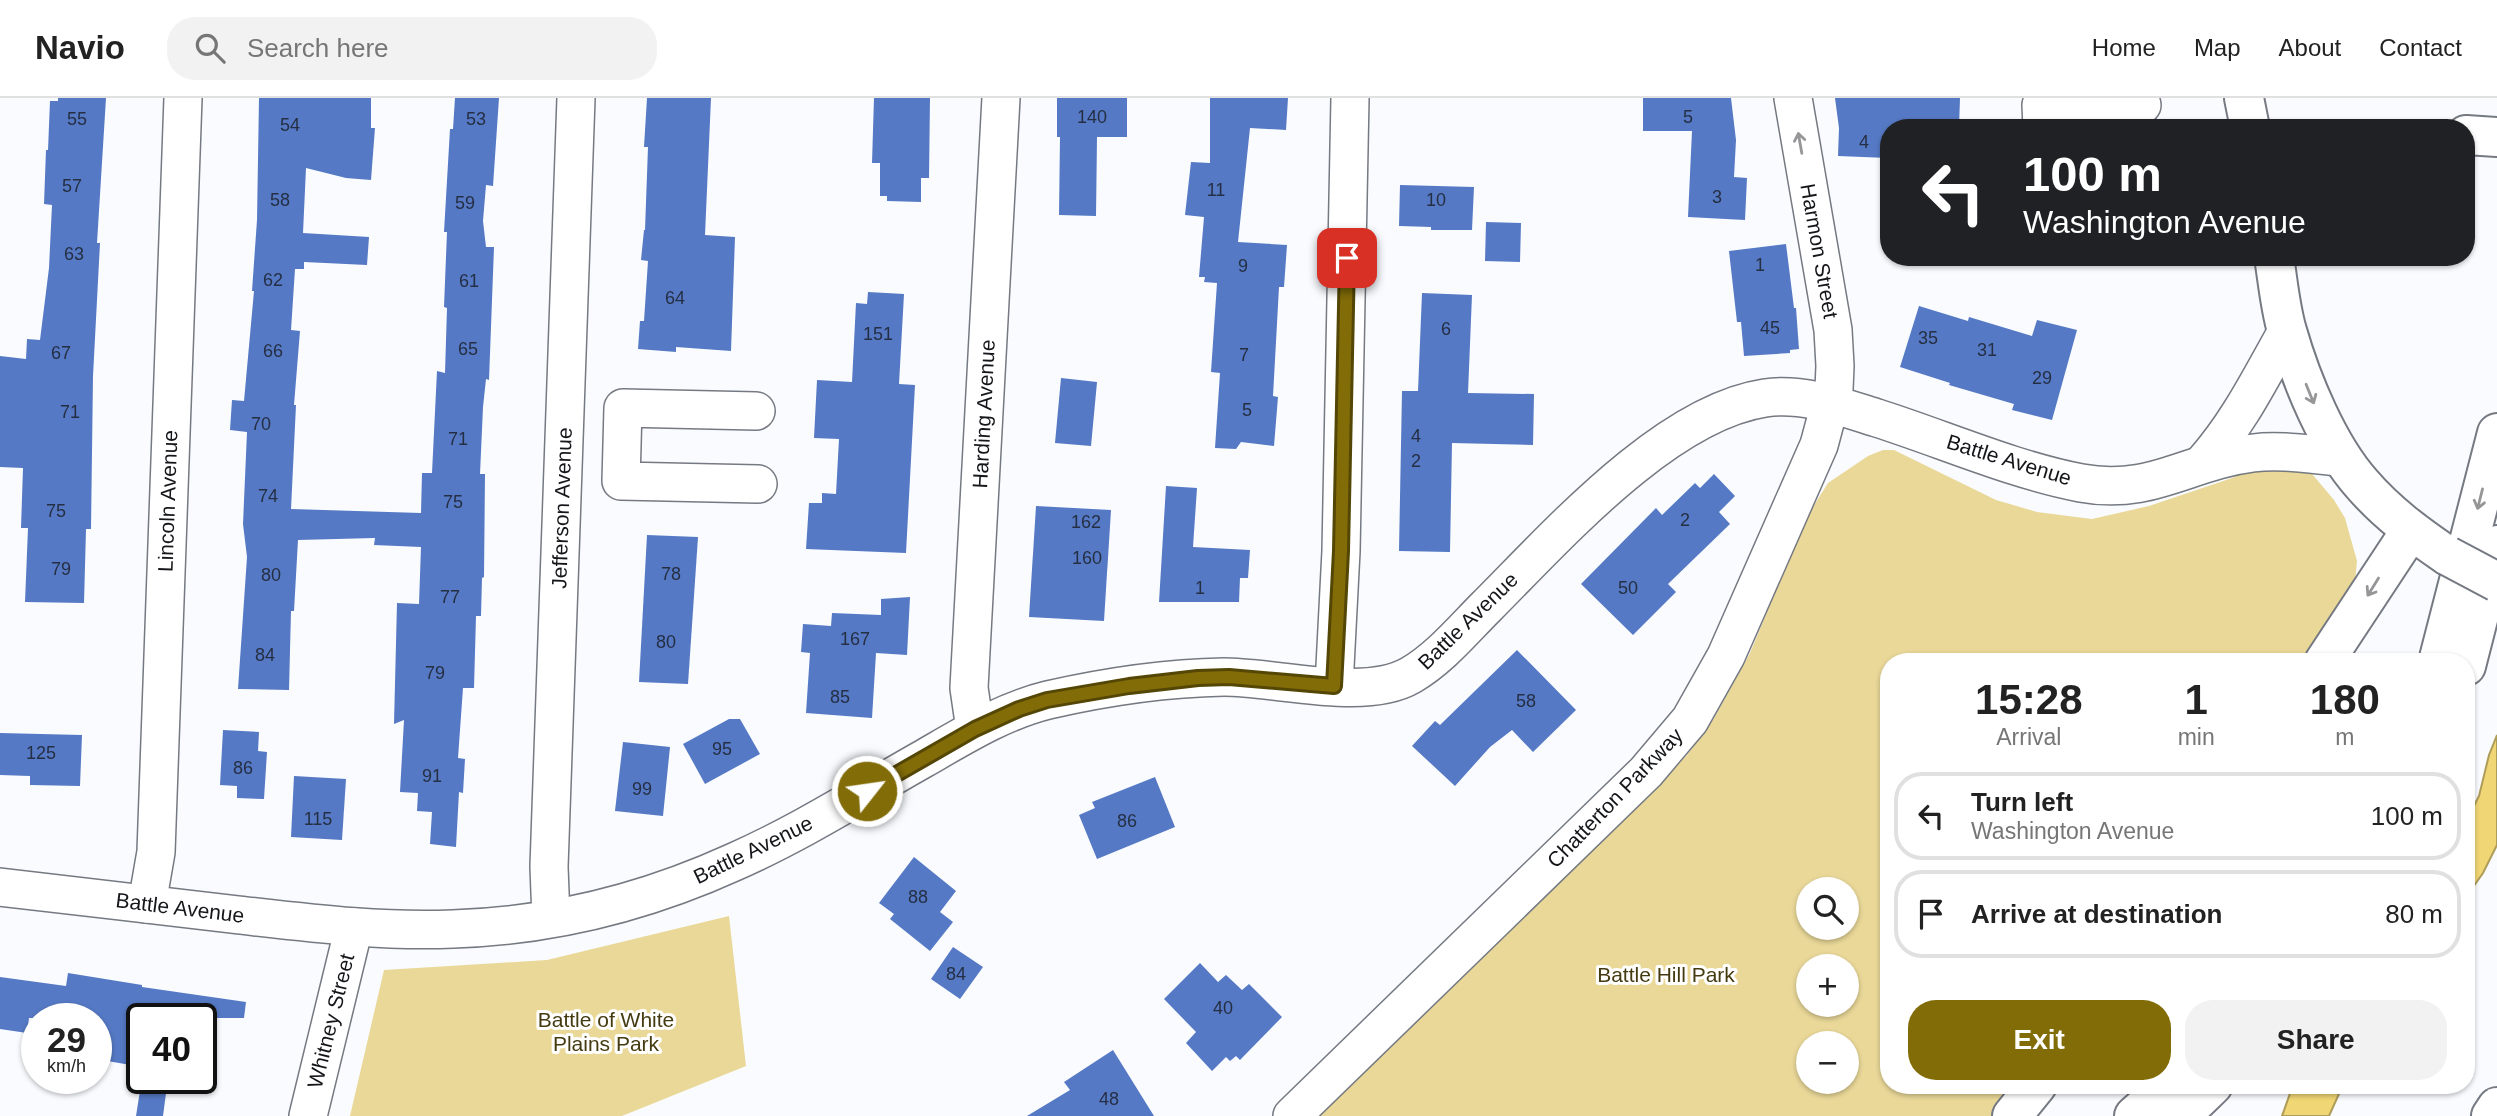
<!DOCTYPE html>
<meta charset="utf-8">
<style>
:root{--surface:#fff;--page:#f2f2f2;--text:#222;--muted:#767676;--line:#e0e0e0;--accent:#826c08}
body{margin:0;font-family:Helvetica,sans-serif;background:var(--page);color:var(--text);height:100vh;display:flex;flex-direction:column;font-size:26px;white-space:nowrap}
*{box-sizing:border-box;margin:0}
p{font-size:23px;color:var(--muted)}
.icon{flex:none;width:38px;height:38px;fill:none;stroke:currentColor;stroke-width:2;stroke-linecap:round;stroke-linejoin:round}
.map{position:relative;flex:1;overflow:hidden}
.drawer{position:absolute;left:1880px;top:555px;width:595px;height:441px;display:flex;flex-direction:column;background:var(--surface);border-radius:28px;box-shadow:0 2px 5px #0004}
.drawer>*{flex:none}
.guide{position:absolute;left:1880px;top:21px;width:595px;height:147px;border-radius:28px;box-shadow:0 2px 5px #0004;background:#202124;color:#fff;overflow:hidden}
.tools{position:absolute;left:1796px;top:779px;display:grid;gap:14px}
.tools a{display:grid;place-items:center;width:63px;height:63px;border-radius:50%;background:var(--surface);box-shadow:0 2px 5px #0004;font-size:35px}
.speed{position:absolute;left:21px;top:905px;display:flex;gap:14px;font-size:35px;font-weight:700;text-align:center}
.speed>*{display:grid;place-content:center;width:91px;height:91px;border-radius:50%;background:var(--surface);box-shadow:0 2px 5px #0004;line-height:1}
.speed small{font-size:18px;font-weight:400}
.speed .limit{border:4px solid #111;border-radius:10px;background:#fff;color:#111}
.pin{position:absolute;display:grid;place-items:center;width:60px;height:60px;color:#fff;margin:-30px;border-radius:14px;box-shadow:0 4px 10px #0006}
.me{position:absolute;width:77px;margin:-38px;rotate:60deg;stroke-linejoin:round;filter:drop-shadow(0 0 5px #0008)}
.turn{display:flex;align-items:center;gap:24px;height:147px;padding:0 28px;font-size:32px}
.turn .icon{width:91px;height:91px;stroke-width:2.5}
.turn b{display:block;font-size:49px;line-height:60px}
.eta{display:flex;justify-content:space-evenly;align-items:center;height:119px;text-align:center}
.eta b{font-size:42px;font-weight:800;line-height:49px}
.cta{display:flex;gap:14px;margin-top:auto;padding:14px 28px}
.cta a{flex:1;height:80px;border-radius:28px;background:var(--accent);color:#fff;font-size:28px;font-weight:800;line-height:80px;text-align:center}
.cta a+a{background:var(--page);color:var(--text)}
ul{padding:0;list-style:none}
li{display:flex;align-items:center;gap:21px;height:88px;margin:0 14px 10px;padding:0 14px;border:4px solid var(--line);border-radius:28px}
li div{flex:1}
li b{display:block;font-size:26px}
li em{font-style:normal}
header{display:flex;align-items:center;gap:42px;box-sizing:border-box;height:98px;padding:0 35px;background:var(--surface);border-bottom:2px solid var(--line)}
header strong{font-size:33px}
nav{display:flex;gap:38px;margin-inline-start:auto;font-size:24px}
.search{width:490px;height:63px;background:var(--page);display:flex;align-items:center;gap:18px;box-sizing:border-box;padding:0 24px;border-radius:28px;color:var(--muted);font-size:26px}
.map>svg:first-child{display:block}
</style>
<header>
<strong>Navio</strong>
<div class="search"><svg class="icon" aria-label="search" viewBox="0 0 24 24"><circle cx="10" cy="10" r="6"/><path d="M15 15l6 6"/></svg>Search here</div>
<nav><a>Home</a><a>Map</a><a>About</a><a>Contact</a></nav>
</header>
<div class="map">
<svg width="2497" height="1018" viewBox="0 0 2497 1018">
<rect width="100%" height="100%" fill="#f9fbff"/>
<g fill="#e9d898" fill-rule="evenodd">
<path d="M1883,352H1894L1996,402L2037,414L2092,421L2149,408L2232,380L2263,366L2299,367L2313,377L2334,402L2345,420L2357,463L2354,494L2308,563L1888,564V987H2020L1995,1018H1318L1687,657L1713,622L1750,555L1806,420L1828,385L1868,358ZM1808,791H1846V830H1808ZM1808,868H1846V906H1808ZM1808,945H1846V984H1808Z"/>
<path d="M729,818L746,968L622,1018H350L384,872L547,862Z"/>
</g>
<g fill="#f0d674" stroke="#ae9c59" stroke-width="2">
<path d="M2497,637V747L2483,775L2466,799V723L2479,698L2489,657Z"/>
<path d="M2293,987H2343L2329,1018H2282Z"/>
</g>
<g fill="#5579c4">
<path d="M58,0H106L97,145H100L93,278L91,431H86L84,505L25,504L28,430H21L23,370L0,369V258L26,261L27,241L40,242L49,170L52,107L44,106L46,52H48L50,3H58Z"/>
<path d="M259,0H371V30H375L371,82L346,80L306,70L303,135L369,139L367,167L304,164V171H295L291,232L300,233L294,307H296L291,411L421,415L422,375H432L437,273L445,275L447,210L444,209L447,134H444L450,31H453L455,0H499L493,88L486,87L483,123L486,149H494L489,282L486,281L483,309L480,376H485L484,479L482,480L481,518H476L474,590H463L458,660L465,661L463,695L459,694L456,749L430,746L432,714L417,713L418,695L400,694L404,622L394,626L397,505L419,506L421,449L374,447L375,440L298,442L294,513H291L289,592L238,591L247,459L243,426L247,334L230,332L232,302L244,303L254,193H252L257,122Z"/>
<path d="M647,0H711L705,137L735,139L731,253L676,249V254L638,251L640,223H644L648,163L641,162L644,132H645L648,49H644Z"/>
<path d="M874,0H930L929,80H921V104L887,103V98H880V65H872Z"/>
<path d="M1057,0H1127V39H1097L1096,118L1059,117L1060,39H1057Z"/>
<path d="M1210,0H1288L1286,32L1250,30L1238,144L1287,147L1284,189H1279L1273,298L1278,299L1274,348L1241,344L1236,351L1215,350L1220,275L1211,274L1217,185L1204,184L1205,179H1199L1204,119L1185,117L1191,64L1210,65Z"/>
<path d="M1643,0H1731L1736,42L1734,79L1747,80L1745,122L1688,119L1692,33H1643Z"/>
<path d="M1835,0H1960L1959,30H1888V60L1838,58L1839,30Z"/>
<path d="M1400,87L1474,89L1472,132H1431V129L1399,128Z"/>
<path d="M1486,124L1521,125L1520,164L1485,163Z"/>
<path d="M1786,146L1794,210H1796L1799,251L1790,252V255L1744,258L1741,224H1737L1729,153Z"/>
<path d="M868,194L904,196L899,286L915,287L906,455L806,451L809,405H822V395L836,396L839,341L814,340L817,282L852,284L856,205L867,206Z"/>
<path d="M1422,195L1472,197L1468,295L1534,296L1533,347L1452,345L1450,454L1399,453L1402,293H1418Z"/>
<path d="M1919,208L1968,223L1969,219L2032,238L2037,222L2077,232L2052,322L2012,312L2014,306L1949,287L1950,285L1900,269Z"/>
<path d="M1061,280L1097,284L1091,348L1055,345Z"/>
<path d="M1714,376L1735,398L1719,414L1730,426L1668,486L1676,494L1633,537L1581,486L1656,410L1662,417L1695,385L1700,390Z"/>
<path d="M1166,388L1197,390L1193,449L1250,452L1248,480H1240L1239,504H1159Z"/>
<path d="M1036,408L1111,412L1104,523L1029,519Z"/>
<path d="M647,437L698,439L688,586L639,584Z"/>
<path d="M910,499L907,557L876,555L872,620L806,615L810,555L801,554L803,526L831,528L832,515L881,517V501Z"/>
<path d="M1517,552L1576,612L1533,654L1512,632L1490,649L1455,688L1412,648L1435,623L1440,627Z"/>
<path d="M729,621H740L760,656L705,686L683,646Z"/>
<path d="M223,632L259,634L258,653L267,654L264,701L237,700V688L220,687Z"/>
<path d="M0,635L82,637L80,688L30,687V678L0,677Z"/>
<path d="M623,644L670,649L663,718L615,713Z"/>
<path d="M294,678L346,681L342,742L291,739Z"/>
<path d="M1155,679L1175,729L1097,761L1079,717L1095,710L1092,704Z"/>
<path d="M914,759L956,793L940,814L953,824L930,853L890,821L894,816L879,805Z"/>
<path d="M953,849L983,869L960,901L931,881Z"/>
<path d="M1200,865L1218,884L1226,877L1242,892L1249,886L1282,919L1240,962L1236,958L1230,963L1226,959L1212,973L1186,945L1196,934L1164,901Z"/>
<path d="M68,875L142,887V889L246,904L244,920H142V969L96,961V920H29L27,935L0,931V879L66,888Z"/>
<path d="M1113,952L1154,1018H1027L1070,992L1064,984Z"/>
<path d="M142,980H168L163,1018H136Z"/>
</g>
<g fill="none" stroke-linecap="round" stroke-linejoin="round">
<defs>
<g id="minor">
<path d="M2042,30L2041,7H2142"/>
<path d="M756,313L623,310L621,383L758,386"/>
<path d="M2203,365C2238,326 2261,279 2287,233"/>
<path d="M1334,588L1341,453L1350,0"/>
<path d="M975,631L969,590L1001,0"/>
<path d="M0,789C80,798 159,808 239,817C310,825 381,834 453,831C550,828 646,804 734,764C800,735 861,696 923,661C963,638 1003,613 1048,602C1105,589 1166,580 1224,579C1277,579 1365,604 1411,577C1440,560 1463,532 1486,509C1556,439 1665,315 1765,300C1802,294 1842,309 1877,320C1943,341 2013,372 2081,385C2151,398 2188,363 2253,355C2281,351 2313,357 2341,359"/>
<path d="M147,806L156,754L183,0"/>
<path d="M551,820L549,769L576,0"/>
<path d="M308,1018L354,829"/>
<path d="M1292,1018L1646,674L1690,622L1726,558L1819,347L1834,291L1835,268L1833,232L1793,0"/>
</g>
<g id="major">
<path d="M2244,0L2250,30"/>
<path d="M2466,37L2497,39"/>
<path d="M2274,159C2278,184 2280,209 2287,233C2301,282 2328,348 2362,386C2387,415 2417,437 2448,458"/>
</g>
<g id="highway">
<path d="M2324,564L2411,432"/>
<path d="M2438,564L2497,335"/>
<path d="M2466,568L2497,447"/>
<path d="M2012,1018L2037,987"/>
<path d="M2134,1018L2169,987"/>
<path d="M2181,1018L2213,987"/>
<path d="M2491,1018L2497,1009"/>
</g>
</defs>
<use href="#minor" stroke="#757982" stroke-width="40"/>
<use href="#major" stroke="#757982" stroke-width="42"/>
<use href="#highway" stroke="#757982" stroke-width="42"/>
<use href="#minor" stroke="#fff" stroke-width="37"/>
<use href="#major" stroke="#fff" stroke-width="38"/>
<use href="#highway" stroke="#fff" stroke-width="38"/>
<defs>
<path id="major-bridge" d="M2448,458L2497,484"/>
</defs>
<use href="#major-bridge" stroke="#757982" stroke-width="42" stroke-linecap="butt"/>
<use href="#major-bridge" stroke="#fff" stroke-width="38"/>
</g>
<defs><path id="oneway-shaft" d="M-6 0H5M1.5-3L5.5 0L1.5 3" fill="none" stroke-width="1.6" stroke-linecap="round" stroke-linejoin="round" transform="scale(1.75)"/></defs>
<g stroke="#969698">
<use href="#oneway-shaft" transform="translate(1800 45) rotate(-100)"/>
<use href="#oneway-shaft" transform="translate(2310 296) rotate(68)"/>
<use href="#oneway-shaft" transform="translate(2480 401) rotate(104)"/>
<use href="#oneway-shaft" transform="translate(2373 489) rotate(122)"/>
</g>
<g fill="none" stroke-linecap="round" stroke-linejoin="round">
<defs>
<path id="route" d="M867,693L975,631L1019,611L1047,602L1129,588L1198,580L1229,579L1334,588L1341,453L1347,160"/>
</defs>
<use href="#route" stroke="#544605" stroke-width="18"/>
<use href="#route" stroke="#826c08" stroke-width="12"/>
</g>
<g text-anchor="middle" stroke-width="6" stroke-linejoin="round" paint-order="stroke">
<g font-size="18" fill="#252f44">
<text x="1092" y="25">140</text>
<text x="1688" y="25">5</text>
<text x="77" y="27">55</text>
<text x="476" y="27">53</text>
<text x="290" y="33">54</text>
<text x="1864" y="50">4</text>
<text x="72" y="94">57</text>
<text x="1216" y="98">11</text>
<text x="1717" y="105">3</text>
<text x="280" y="108">58</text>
<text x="1436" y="108">10</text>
<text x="465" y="111">59</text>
<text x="74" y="162">63</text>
<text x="1760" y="173">1</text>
<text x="1243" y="174">9</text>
<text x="273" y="188">62</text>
<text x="469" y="189">61</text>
<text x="675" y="206">64</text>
<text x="1770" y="236">45</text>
<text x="1446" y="237">6</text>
<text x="878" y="242">151</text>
<text x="1928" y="246">35</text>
<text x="468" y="257">65</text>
<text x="1987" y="258">31</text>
<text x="273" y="259">66</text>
<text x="61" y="261">67</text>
<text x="1244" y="263">7</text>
<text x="2042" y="286">29</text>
<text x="1247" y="318">5</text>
<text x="70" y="320">71</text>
<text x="261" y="332">70</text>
<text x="1416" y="344">4</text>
<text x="458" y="347">71</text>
<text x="1416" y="369">2</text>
<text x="268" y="404">74</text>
<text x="453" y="410">75</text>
<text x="56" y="419">75</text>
<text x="1685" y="428">2</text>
<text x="1086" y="430">162</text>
<text x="1087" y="466">160</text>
<text x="61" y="477">79</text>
<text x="671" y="482">78</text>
<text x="271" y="483">80</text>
<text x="1200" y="496">1</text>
<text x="1628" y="496">50</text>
<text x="450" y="505">77</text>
<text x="855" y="547">167</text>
<text x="666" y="550">80</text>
<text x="265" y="563">84</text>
<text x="435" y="581">79</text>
<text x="840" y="605">85</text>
<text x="1526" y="609">58</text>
<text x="722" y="657">95</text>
<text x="41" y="661">125</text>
<text x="243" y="676">86</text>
<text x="432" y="684">91</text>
<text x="642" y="697">99</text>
<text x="318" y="727">115</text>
<text x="1127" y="729">86</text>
<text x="918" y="805">88</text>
<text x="956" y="882">84</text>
<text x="1223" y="916">40</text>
<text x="1109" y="1007">48</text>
</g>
<g font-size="21" fill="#15161a" stroke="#fff">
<text transform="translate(1819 153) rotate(80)" y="7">Harmon Street</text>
<text transform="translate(984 316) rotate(-87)" y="7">Harding Avenue</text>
<text transform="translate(2009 362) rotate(17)" y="7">Battle Avenue</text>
<text transform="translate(168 403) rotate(-88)" y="7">Lincoln Avenue</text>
<text transform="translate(562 410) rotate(-88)" y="7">Jefferson Avenue</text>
<text transform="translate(1468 523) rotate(-44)" y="7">Battle Avenue</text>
<text transform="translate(1615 700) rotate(-46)" y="7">Chatterton Parkway</text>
<text transform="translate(753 752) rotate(-26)" y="7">Battle Avenue</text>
<text transform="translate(180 810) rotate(7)" y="7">Battle Avenue</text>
<text transform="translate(331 923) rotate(-76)" y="7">Whitney Street</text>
</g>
<g font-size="21" fill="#453b11" stroke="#fff">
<text x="1666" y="884">Battle Hill Park</text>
<text x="606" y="929">Battle of White<tspan x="606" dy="24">Plains Park</tspan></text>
</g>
</g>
</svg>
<div class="tools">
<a><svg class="icon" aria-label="search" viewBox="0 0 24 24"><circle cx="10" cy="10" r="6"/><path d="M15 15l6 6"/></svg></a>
<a>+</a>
<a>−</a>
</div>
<div class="speed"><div>29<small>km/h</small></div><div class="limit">40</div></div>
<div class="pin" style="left:1347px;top:160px;background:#d93025"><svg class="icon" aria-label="arrive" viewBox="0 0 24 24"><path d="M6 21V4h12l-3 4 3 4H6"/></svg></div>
<svg class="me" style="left:867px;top:693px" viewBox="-20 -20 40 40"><circle r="17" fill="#826c08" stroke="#fff" stroke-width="3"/><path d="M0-11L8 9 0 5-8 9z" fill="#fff"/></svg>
<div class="guide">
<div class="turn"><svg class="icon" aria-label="left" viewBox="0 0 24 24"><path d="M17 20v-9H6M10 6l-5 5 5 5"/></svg><div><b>100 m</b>Washington Avenue</div></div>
</div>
<section class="drawer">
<div class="eta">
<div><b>15:28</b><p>Arrival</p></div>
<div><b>1</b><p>min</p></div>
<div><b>180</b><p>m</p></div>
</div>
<ul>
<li><svg class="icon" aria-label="left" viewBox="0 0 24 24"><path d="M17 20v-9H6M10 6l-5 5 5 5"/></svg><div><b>Turn left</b><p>Washington Avenue</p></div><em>100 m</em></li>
<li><svg class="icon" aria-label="arrive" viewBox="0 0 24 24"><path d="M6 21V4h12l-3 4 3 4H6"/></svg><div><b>Arrive at destination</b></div><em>80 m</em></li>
</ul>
<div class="cta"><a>Exit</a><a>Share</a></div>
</section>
</div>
